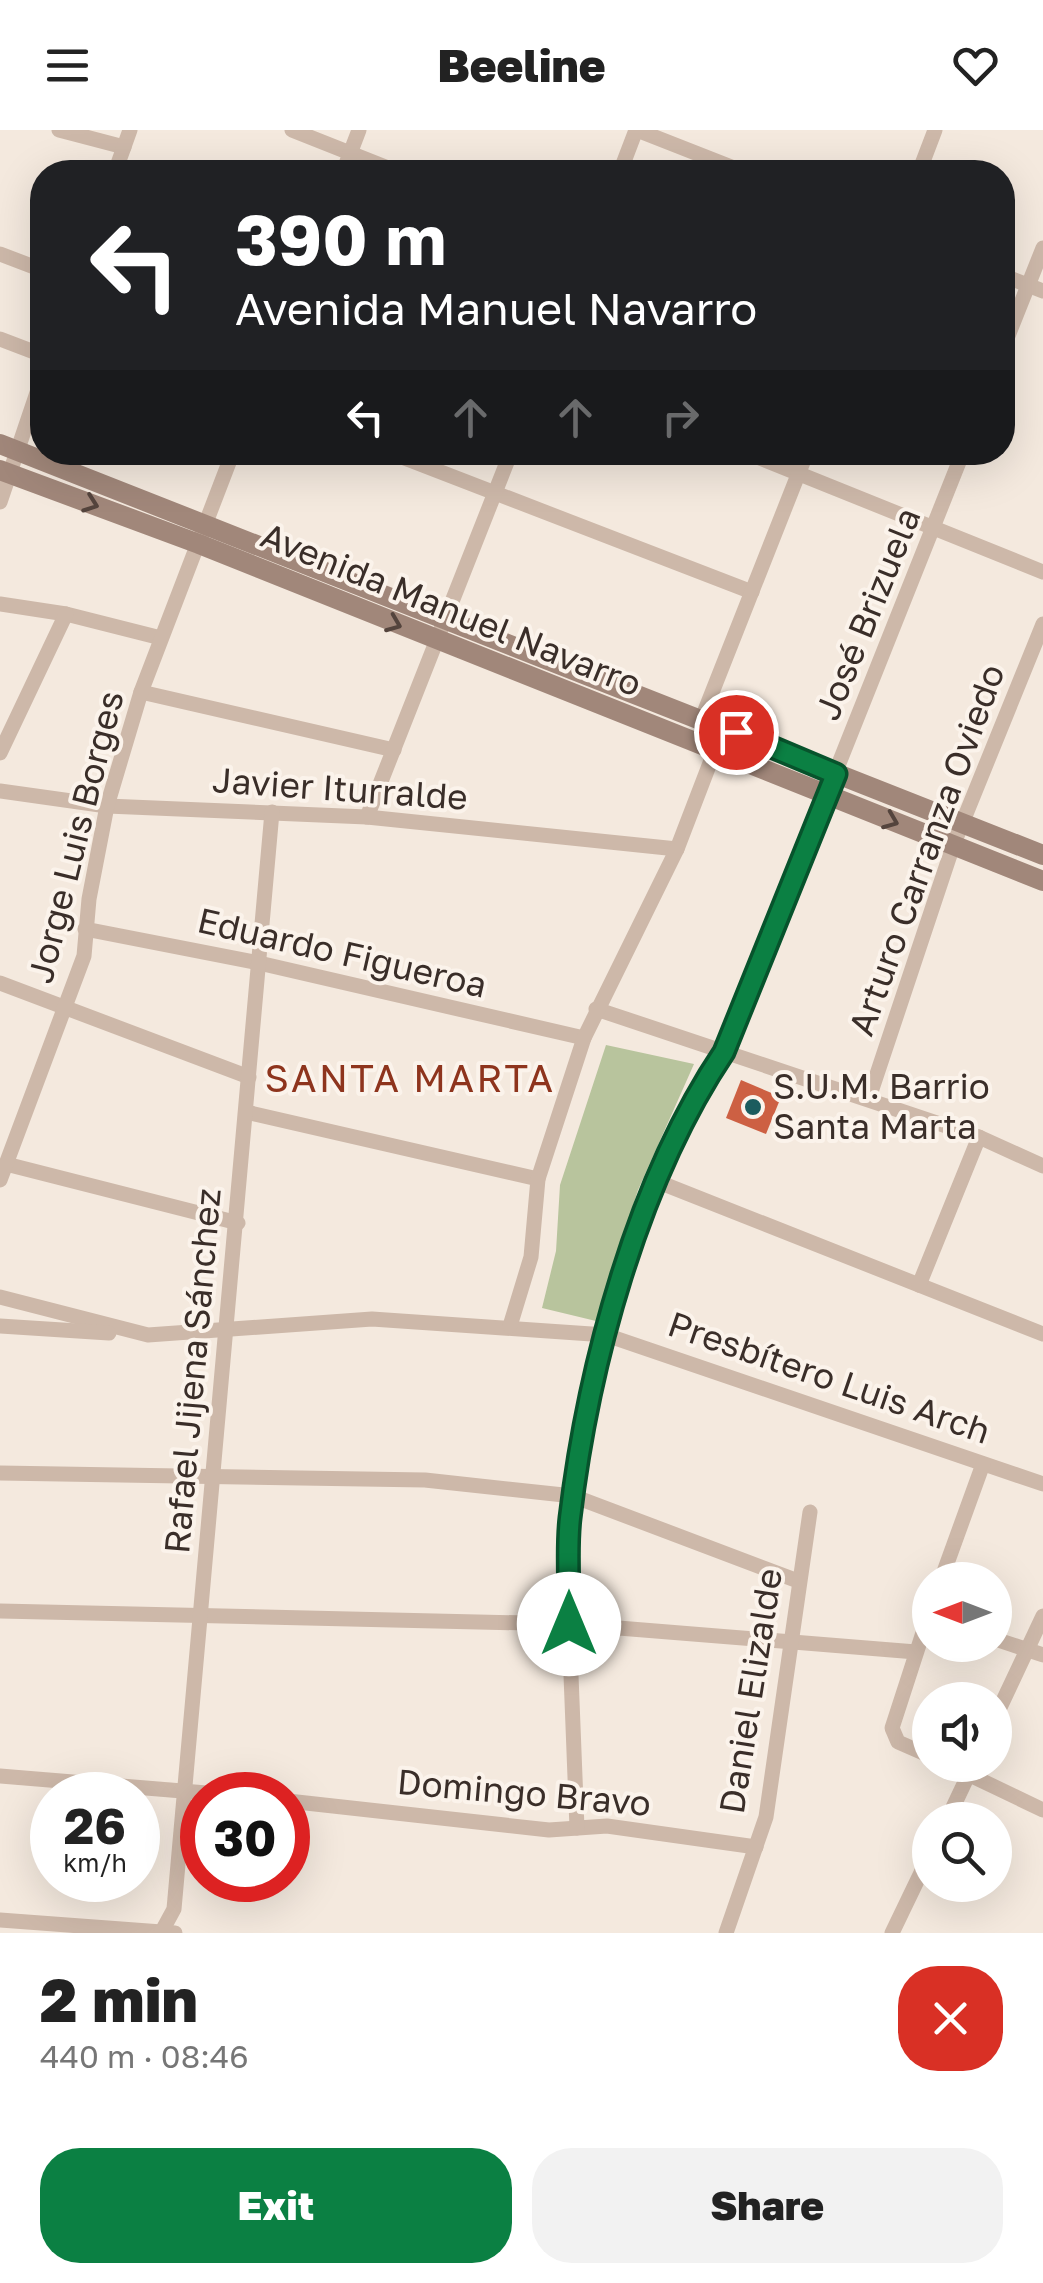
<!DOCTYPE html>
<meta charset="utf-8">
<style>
:root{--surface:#fff;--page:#f2f2f2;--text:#222;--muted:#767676;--accent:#0b8043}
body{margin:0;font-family:"Golos Text",sans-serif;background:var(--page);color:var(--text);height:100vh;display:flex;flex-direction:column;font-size:38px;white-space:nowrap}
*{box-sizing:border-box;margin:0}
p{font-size:32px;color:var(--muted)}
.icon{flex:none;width:55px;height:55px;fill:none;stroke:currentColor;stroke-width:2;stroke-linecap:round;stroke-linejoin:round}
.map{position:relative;height:1803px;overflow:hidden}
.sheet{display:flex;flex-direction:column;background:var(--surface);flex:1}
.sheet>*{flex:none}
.guide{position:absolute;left:30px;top:30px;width:985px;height:305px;border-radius:40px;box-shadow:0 10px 40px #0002;background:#202124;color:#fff;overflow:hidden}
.needle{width:65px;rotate:270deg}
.tools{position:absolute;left:912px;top:1432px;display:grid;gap:20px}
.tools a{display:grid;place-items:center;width:100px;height:100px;border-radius:50%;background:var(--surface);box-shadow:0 10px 40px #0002;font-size:50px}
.speed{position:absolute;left:30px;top:1642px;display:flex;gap:20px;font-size:50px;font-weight:700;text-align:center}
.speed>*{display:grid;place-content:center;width:130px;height:130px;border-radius:50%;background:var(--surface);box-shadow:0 10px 40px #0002;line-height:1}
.speed small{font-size:25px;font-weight:400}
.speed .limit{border:15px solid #d22;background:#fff;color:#111}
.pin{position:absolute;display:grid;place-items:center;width:85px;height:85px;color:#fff;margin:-42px;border:5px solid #fff;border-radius:50%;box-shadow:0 2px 10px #0007}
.me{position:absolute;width:110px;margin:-55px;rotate:0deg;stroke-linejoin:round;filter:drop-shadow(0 0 8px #0008)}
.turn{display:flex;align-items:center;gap:35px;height:210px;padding:0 40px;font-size:45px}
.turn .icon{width:130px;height:130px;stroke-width:2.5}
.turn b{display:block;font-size:70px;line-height:85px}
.lanes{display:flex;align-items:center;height:95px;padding:0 40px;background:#0003;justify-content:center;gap:50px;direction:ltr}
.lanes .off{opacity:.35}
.round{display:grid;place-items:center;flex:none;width:105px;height:105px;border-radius:40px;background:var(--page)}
.head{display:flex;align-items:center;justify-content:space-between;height:170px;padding:0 40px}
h1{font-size:60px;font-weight:800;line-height:75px}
.primary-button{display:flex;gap:20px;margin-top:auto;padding:20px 40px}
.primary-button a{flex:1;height:115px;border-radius:40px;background:var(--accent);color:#fff;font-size:40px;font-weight:800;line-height:115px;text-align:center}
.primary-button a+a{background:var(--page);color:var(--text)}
header{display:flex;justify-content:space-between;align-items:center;height:130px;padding:0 40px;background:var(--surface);font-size:45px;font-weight:800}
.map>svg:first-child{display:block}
</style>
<header><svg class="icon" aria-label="menu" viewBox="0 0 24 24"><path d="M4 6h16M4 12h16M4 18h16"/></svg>Beeline<svg class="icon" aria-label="heart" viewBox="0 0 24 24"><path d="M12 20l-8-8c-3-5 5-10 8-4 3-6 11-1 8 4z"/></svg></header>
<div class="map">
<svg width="1043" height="1803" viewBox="0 0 1043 1803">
<rect width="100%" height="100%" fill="#f4e9de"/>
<path fill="#b8c49d" d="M606,915L694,934L638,1060L596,1191L542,1178L556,1121L560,1055Z"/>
<path fill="#cd6043" d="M741,950L781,967L766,1004L726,988Z"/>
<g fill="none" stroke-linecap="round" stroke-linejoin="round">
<g stroke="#cdb8a9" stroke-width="15">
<path d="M59,0L124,17"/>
<path d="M292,0L398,42"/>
<path d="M637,0L744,42"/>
<path d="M115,42L130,0"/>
<path d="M343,42L359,0"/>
<path d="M620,42L636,0"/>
<path d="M919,42L935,0"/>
<path d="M0,124L42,140"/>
<path d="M1002,145L1043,161"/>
<path d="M0,209L42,225"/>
<path d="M1002,221L1043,118"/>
<path d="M389,322L752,462"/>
<path d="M745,322L1043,442"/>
<path d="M0,372L42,248"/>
<path d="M0,474L66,484L161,508"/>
<path d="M141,562L394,620"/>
<path d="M0,623L66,484"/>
<path d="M0,661L107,676L367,687L677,719"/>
<path d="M367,687L511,322"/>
<path d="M85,799L259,833L584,908"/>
<path d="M0,853L249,947"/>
<path d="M596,879L979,1007L1043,1036"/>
<path d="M869,968L953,716L1043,494"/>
<path d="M246,982L538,1049"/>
<path d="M6,1034L238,1093"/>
<path d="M0,1050L84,826L89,769L107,676L141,562L233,322"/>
<path d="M656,1051L1043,1204"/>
<path d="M919,1155L979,1007"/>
<path d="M0,1167L148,1205L372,1189L606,1205L1043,1354"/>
<path d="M0,1196L109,1203"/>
<path d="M510,1196L531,1127L538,1049L584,908L677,719L715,620L702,588L807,322"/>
<path d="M0,1343L425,1350L573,1366L798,1451"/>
<path d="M941,1450L983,1334"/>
<path d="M0,1481L569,1494L916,1522"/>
<path d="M930,1481L892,1598L898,1612L930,1626"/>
<path d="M995,1509L1043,1525"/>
<path d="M995,1588L1043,1486"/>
<path d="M949,1635L1043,1680"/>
<path d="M0,1646L231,1665"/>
<path d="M288,1671L549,1700L607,1696L756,1717"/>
<path d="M947,1690L973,1635"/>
<path d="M577,1698L569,1494L573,1366L606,1205L656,1051L703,955L724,922L963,322"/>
<path d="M0,1790L175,1803"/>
<path d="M161,1803L174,1779L272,682"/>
<path d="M726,1803L766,1687L810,1382"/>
<path d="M892,1803L930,1724"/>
</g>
<g stroke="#a1877a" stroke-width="20">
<path d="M0,314L1043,725"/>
<path d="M0,340L199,414L1043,751"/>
</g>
</g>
<defs><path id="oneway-chevron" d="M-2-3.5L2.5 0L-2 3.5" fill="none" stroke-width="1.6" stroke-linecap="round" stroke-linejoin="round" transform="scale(2.5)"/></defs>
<g stroke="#54443d">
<use href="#oneway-chevron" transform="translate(91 374) rotate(20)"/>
<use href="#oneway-chevron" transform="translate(394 494) rotate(22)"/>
<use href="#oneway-chevron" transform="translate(891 691) rotate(22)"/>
</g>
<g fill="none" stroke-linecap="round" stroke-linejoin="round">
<defs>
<path id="route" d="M569,1494C570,1459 566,1422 570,1388C588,1235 638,1050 724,922L836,644L736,602"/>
</defs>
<use href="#route" stroke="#07532c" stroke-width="25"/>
<use href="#route" stroke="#0b8043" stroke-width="18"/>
</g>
<circle fill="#1c5c5e" stroke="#fbf3eb" stroke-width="4" cx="753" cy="977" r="10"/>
<g text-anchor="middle" stroke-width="8" stroke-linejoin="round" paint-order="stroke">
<g font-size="35" fill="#3a2e29" stroke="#fbf3eb">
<text transform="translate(451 480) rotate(22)" y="12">Avenida Manuel Navarro</text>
<text transform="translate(868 484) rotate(-68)" y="12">José Brizuela</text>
<text transform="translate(340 659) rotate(4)" y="12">Javier Iturralde</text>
<text transform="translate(76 707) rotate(-76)" y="12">Jorge Luis Borges</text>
<text transform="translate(927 720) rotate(-70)" y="12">Arturo Carranza Oviedo</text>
<text transform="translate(342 823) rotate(13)" y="12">Eduardo Figueroa</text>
<text transform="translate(193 1241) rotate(-85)" y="12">Rafael Jijena Sánchez</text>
<text transform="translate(829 1248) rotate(19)" y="12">Presbítero Luis Arch</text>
<text transform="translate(751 1561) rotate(-81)" y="12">Daniel Elizalde</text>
<text transform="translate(524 1663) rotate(5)" y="12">Domingo Bravo</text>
</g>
<g font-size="35" fill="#3a2e29" stroke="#fbf3eb" text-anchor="start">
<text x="773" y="969">S.U.M. Barrio<tspan x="773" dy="40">Santa Marta</tspan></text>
</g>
<g font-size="38" letter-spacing="2.5" fill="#8e341d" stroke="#fbf3eb">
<text x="410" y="962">SANTA MARTA</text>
</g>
</g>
</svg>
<div class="tools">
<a><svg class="needle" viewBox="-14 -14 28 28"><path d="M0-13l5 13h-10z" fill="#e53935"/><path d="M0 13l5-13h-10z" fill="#767676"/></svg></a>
<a><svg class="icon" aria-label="sound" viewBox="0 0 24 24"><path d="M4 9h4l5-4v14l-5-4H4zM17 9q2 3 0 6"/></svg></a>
<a><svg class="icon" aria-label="search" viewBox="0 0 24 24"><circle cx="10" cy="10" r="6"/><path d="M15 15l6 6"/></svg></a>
</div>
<div class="speed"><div>26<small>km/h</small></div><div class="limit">30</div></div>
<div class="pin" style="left:736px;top:602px;background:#d93025"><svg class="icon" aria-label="arrive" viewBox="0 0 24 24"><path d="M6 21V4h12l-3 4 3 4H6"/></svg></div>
<svg class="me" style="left:569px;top:1494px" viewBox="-20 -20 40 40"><circle r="19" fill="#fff"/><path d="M0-13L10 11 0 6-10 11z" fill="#0b8043"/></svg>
<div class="guide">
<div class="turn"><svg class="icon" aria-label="left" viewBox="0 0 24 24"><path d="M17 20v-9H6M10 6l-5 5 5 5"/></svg><div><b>390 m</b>Avenida Manuel Navarro</div></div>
<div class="lanes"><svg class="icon" aria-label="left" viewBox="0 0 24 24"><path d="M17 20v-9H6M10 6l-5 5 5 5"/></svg><svg class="icon off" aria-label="ahead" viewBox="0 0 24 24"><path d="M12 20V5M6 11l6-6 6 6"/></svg><svg class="icon off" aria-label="ahead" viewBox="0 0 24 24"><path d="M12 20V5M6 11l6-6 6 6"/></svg><svg class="icon off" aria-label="right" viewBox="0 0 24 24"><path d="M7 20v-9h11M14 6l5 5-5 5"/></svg></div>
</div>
</div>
<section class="sheet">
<div class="head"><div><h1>2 min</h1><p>440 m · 08:46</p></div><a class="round" style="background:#d93025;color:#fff"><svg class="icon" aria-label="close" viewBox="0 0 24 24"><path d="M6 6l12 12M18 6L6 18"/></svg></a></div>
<div class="primary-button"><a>Exit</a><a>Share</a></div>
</section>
